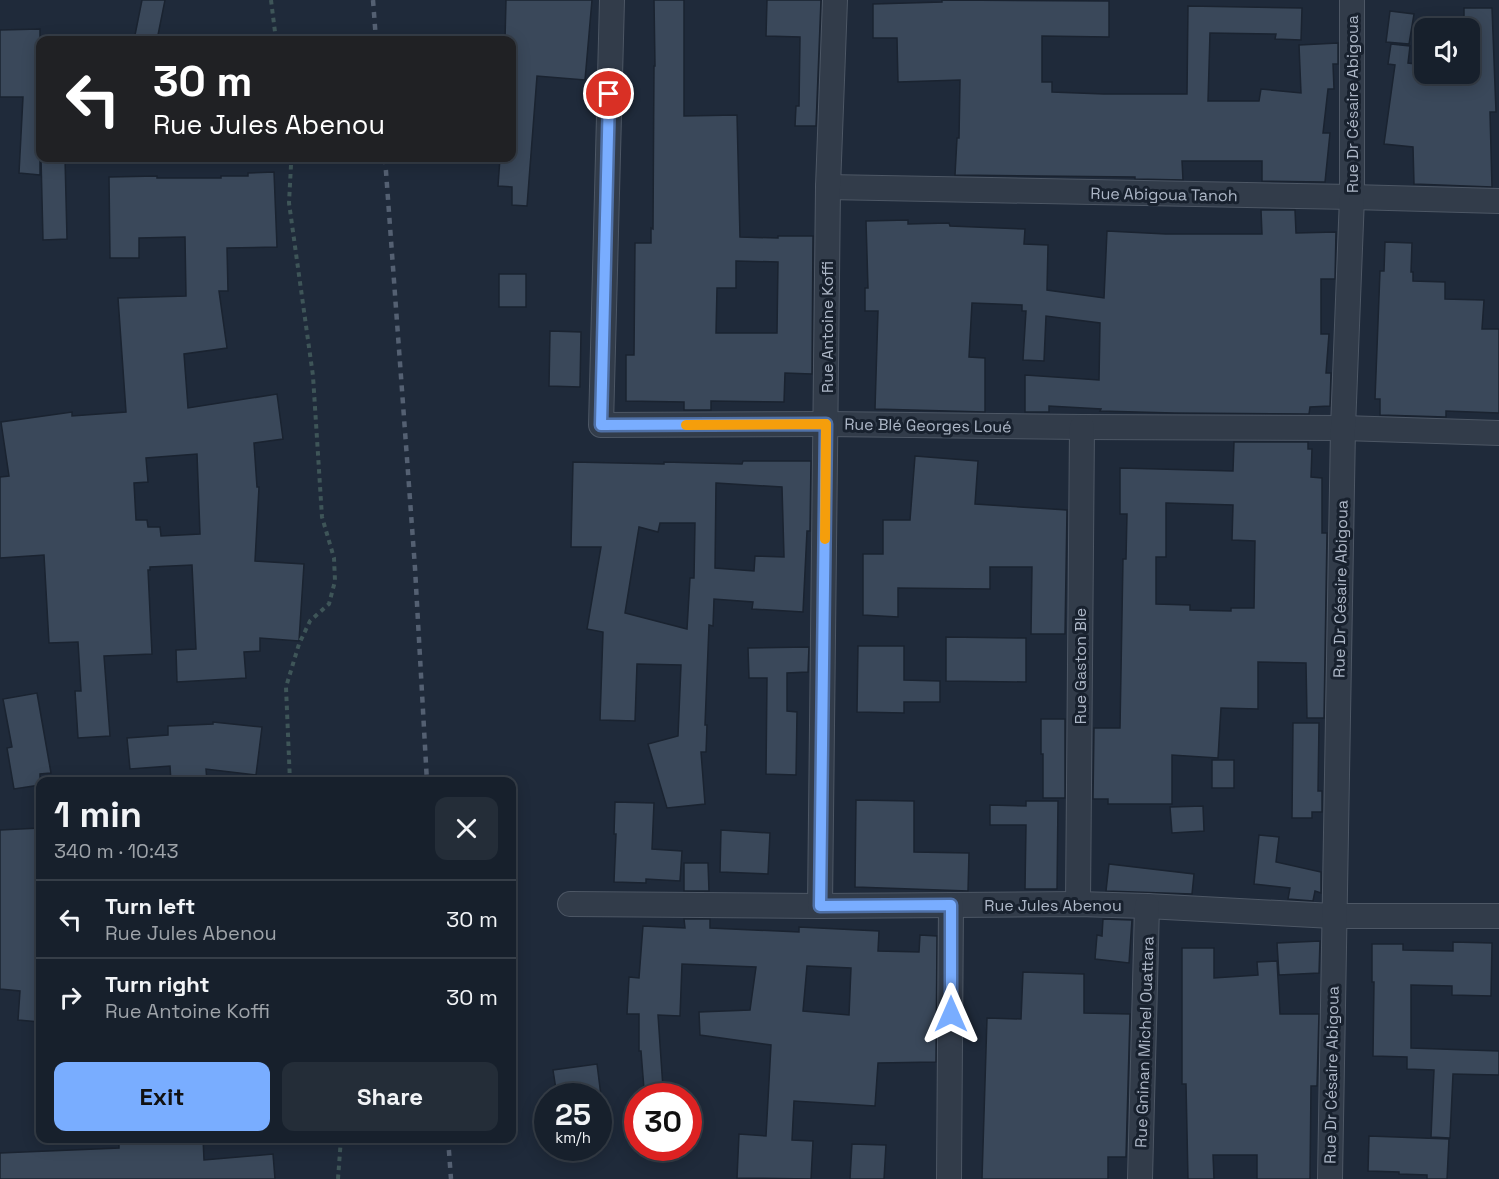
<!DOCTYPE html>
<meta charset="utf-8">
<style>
:root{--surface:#17202c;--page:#242d38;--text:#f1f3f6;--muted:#9ea3a9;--line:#363e48;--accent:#79adff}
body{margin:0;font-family:"Space Grotesk",sans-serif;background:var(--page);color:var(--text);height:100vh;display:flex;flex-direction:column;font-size:22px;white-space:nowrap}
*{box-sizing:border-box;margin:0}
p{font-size:20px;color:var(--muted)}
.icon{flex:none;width:33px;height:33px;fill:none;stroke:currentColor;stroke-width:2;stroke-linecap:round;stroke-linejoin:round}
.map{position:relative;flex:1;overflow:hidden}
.panel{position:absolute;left:36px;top:777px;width:480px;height:366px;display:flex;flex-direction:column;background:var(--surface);border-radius:12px;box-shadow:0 3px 15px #0003,0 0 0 2px var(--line)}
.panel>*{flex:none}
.banner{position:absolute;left:36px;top:36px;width:480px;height:126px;border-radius:12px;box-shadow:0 3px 15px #0003,0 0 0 2px var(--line);background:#202124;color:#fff;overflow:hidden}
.controls{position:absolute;left:1414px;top:18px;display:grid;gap:12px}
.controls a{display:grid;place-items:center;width:66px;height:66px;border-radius:12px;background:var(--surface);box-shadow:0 3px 15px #0003,0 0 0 2px var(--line);font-size:30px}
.speed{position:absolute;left:534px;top:1083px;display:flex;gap:12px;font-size:30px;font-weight:700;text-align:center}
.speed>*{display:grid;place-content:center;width:78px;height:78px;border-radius:50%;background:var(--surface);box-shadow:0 3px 15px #0003,0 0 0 2px var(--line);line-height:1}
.speed small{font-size:15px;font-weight:400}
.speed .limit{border:9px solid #d22;background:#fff;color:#111}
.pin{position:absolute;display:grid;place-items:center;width:51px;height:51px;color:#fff;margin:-26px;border:3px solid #fff;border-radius:50%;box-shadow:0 2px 6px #0007}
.me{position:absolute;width:66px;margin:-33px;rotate:0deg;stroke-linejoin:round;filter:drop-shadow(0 0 4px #0008)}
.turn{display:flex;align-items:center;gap:21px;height:126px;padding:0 18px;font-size:27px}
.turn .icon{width:78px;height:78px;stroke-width:2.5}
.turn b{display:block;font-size:42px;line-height:51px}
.round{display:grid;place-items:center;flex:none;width:63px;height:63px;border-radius:12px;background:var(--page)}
.overview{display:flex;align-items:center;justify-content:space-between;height:102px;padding:0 18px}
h1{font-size:36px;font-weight:700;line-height:45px}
.primary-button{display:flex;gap:12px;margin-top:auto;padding:12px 18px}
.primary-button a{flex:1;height:69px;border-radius:12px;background:var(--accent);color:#111;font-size:24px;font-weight:700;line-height:69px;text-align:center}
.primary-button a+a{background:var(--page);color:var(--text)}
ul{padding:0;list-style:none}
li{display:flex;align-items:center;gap:18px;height:78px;padding:0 18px;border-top:2px solid var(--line)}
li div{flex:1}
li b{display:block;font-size:22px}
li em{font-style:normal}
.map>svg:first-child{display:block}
</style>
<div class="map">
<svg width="1499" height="1179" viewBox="0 0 1499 1179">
<rect width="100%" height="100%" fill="#1f2a3a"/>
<g fill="#3a485a" stroke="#1a2330" stroke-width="1.5" fill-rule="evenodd">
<path d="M142,0H165L157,40H134Z"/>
<path d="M506,0H592L585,80L537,76L527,206L512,205V187L498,186L500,158H512V40H505Z"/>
<path d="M654,0H684V116L737,115L740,237L778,238V236H813L812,374L785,373L784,402L711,401V410H684V402L626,401V355H634L635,243H651V228L653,229L654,66H655ZM736,261L778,262L777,333H716L717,288H736Z"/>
<path d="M767,0H821L816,126H795L796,106H799L800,37L766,36Z"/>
<path d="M942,0L1109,1V37L1042,36V82H1052V92L1104,94H1187L1188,6L1302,8L1301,40L1275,39L1276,34L1210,33L1208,101H1259L1261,89L1301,93L1299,45L1338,43V64H1333L1334,89H1328L1323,133H1330L1325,182L1262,181V161H1182L1183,180L1135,179V177L955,175L957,138H959L960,80L898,82L897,38H873V4L942,2Z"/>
<path d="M1464,8H1492L1496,112H1490L1492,187L1414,184L1413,147L1384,144L1395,65L1388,64L1391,44L1410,46L1408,63L1425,65V74H1470V28H1464Z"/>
<path d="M1390,11L1414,14L1409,44L1386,42Z"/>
<path d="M40,29V175L19,173L23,97H0V30Z"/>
<path d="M41,158H65L67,239L43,240Z"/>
<path d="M274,172L277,247L227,248L228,291H219L227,348L184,354L188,408L277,394L283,439L254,443L257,487H259L255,561L304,564L299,641L260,638V651L244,652L246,678L177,682L176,650L196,649L192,565L150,567V570H148L152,654L104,656L110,736L78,738L75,691H81L78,642L49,643L44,555L0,558V477L9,476L1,422L72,412V416L126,412L118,298L186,296L185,237L139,238V258H110L109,177L157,176V178H221V176H248V173ZM197,454L200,534L161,536L160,527H148L147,520H136L134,483L148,482L146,458Z"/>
<path d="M1261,210H1295L1296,233L1336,232L1335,279H1321V334H1329L1326,373H1331L1330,406L1310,407L1309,414L1174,413L1100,411L1101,409L1049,406V412H1025V375L1099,380L1100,323L1046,316L1044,361L1023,360L1026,311H1022V305L972,303L969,357L985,358V412L875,409L878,311H865V288H868L866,221L908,220V224L949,223L950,226L1025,229L1024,244L1048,245L1047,290L1104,298L1107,231L1166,234H1262Z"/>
<path d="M1385,242L1412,243L1411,272H1413V281L1445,282V299L1484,300L1482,329H1499V413L1446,411V417L1380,415V399H1375L1380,271H1384Z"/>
<rect x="499" y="274" width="27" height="33"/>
<path d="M550,331L581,332L580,387L549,386Z"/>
<path d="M1234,442H1308V449H1312L1311,477L1322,478V533H1327L1324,718H1307L1306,663L1258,662V709L1221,708L1218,758L1172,755V804H1108V799H1093L1094,728H1120L1123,559H1126L1127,514H1120V468L1233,471ZM1166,503L1233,505L1232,540L1255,541L1254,608H1231V611L1190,610V605L1156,604V557H1166Z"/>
<path d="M915,456L978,461L975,504L1067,510L1065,634H1031L1032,567H990V589L898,588V617L863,615V554H883V520H910Z"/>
<path d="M743,461H811L810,531H807L803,612L752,609L753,602L714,599L713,626L709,625L705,725H707L706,752H701L705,804L667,808L648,744L678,736L681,665L637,664L635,721L600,720L603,632L587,629L601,547H571L573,462L664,464V462L742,464ZM716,483L782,487L784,557L755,556L754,571L715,568ZM660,523H695L694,578H690L687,629L625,613L639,527L658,532Z"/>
<path d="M946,637L1026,638V682L946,681Z"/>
<path d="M858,646H904V680L940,681V702H904V713L857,712Z"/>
<path d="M809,647L808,672L787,673V711L797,712L796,775L766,774L767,678H749L748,648Z"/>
<path d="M37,693L51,773L40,774V785L14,789L7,748L12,747L3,699Z"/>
<path d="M1041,719H1065V798H1043V754H1041Z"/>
<path d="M213,722L262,727L256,775L206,769L207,782H171L170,766L130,769L127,738L168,735V726L213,724Z"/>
<path d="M1293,723H1319L1318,791H1322V812H1312V818H1292Z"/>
<rect x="1212" y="760" width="22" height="28"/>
<path d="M856,800L914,801V852L969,853L968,891L855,887Z"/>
<path d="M1026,801H1058L1057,889H1025L1026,825H990V805L1026,806Z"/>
<path d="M615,802L654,803L652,849L682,851L680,881L646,879V883L614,882L616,834H614Z"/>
<path d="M1203,806L1204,831L1172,833L1170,807Z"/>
<path d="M40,828V865H37L40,914V1022L18,1020L20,991L0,989V830Z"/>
<path d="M721,830L770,833L768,874L720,872Z"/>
<path d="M1259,835L1279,837L1276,862L1321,872V893L1315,891L1313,901L1288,899L1290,888L1254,884Z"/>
<path d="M684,863H708L709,891H684Z"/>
<path d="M1109,864L1194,874L1192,894L1106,891Z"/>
<path d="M684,919H710V928L799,932V927L879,931L878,951L919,952L920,935L937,936L936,1062L878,1063L875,1106L794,1101L792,1140L813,1141L811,1179L737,1178L739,1134L766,1136L771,1045L700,1035L699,1012L750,1010L756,967L682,964L680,1016L658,1015L663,1088L644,1089L641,1051H639V1014H627L629,977L639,978L643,926L685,928ZM807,966L851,968L849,1015L803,1011Z"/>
<path d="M1103,919L1132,920L1129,963L1095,959L1097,935L1102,936Z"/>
<path d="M1320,941L1319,973L1279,975L1277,943Z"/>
<path d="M1453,942L1492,943L1491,996L1452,995V986L1411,985V1048L1499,1051V1075L1453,1074L1450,1138L1431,1137L1434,1070L1407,1069V1057L1373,1056L1374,982H1372V944H1403V950L1453,951Z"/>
<path d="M1182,948H1214V978L1258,975L1257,962L1277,961L1280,1014H1319L1317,1086H1311L1310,1179H1257V1155H1213L1214,1179H1188L1186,1084H1182Z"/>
<path d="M1023,972L1084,974V1013L1130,1014L1126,1157H1108V1179H982L987,1018L1021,1019Z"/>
<path d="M597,1064L601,1096H557L553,1070Z"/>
<path d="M1369,1136L1449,1139L1447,1179H1427V1175L1399,1174V1172L1368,1171Z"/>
<path d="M119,1138H203L204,1160L273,1154L275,1179H0V1153L119,1148Z"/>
<path d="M852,1144L886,1145L884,1179H850Z"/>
</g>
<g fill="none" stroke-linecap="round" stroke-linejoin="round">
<defs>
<g id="minor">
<path d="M612,0L601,425L826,424L1082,427L1343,428L1499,433"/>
<path d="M828,187L1352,197L1499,201"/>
<path d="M570,904L820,906L1078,904L1147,906L1333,916H1499"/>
<path d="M1078,904L1082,427"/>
<path d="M820,906L828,187L835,0"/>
<path d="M949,1179L951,905"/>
<path d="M1140,1179L1147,906"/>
<path d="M1330,1179L1343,428L1352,197V0"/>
</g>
</defs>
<use href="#minor" stroke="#4d5765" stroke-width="26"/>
<g stroke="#3e5558" stroke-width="4" stroke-dasharray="4.5 4.5" stroke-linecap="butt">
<path d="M271,0L276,40"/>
<path d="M290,782L286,687L299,644L310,621L329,604L335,581L334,558L322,517L313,376L289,203L291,165V158"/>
<path d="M338,1179L341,1138"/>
</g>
<use href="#minor" stroke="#323c4a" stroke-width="24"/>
<g stroke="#546072" stroke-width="4.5" stroke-dasharray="6 6" stroke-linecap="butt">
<path d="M373,0L376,40"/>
<path d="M385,158L415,568L427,782"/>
<path d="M448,1138L451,1179"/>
</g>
</g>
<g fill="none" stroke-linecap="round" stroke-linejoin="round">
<defs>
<path id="route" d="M609,94L601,425L826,424L820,906L951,905V1014"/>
</defs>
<use href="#route" stroke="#4f70a6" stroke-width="15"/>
<use href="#route" stroke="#79adff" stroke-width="10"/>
<path stroke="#f59e0b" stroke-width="10" d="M686,425L826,424L825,539"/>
</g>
<g text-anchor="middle" stroke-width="6" stroke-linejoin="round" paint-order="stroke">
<g font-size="16" fill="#adb7c7" stroke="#18212e">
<text transform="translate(1352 104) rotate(-90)" y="6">Rue Dr Césaire Abigoua</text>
<text transform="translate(1164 194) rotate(1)" y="6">Rue Abigoua Tanoh</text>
<text transform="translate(827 327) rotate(-90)" y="6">Rue Antoine Koffi</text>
<text transform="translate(928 425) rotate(1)" y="6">Rue Blé Georges Loué</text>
<text transform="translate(1340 589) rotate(-89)" y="6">Rue Dr Césaire Abigoua</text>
<text transform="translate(1080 666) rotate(-90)" y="6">Rue Gaston Ble</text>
<text x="1053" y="911">Rue Jules Abenou</text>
<text transform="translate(1144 1042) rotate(-88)" y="6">Rue Gninan Michel Ouattara</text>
<text transform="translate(1331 1075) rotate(-89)" y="6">Rue Dr Césaire Abigoua</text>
</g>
</g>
</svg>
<div class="controls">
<a><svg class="icon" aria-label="sound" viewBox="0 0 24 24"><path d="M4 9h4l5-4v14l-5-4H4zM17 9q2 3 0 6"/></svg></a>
</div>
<div class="speed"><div>25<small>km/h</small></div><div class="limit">30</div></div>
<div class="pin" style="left:609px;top:94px;background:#d93025"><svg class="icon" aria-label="arrive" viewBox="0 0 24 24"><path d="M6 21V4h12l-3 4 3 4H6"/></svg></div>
<svg class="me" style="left:951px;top:1014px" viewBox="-20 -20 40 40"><path d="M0-17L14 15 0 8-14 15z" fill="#79adff" stroke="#fff" stroke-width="4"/></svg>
<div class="banner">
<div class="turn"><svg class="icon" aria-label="left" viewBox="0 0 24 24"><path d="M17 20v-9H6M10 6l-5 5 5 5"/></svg><div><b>30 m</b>Rue Jules Abenou</div></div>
</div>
<section class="panel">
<div class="overview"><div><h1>1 min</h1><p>340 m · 10:43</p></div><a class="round"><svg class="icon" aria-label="close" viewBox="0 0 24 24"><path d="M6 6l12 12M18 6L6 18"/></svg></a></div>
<ul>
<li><svg class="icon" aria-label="left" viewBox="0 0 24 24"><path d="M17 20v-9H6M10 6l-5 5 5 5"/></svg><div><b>Turn left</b><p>Rue Jules Abenou</p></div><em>30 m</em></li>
<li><svg class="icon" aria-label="right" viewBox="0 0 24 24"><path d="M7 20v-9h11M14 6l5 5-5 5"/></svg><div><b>Turn right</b><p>Rue Antoine Koffi</p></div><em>30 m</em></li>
</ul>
<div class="primary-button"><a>Exit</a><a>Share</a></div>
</section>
</div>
